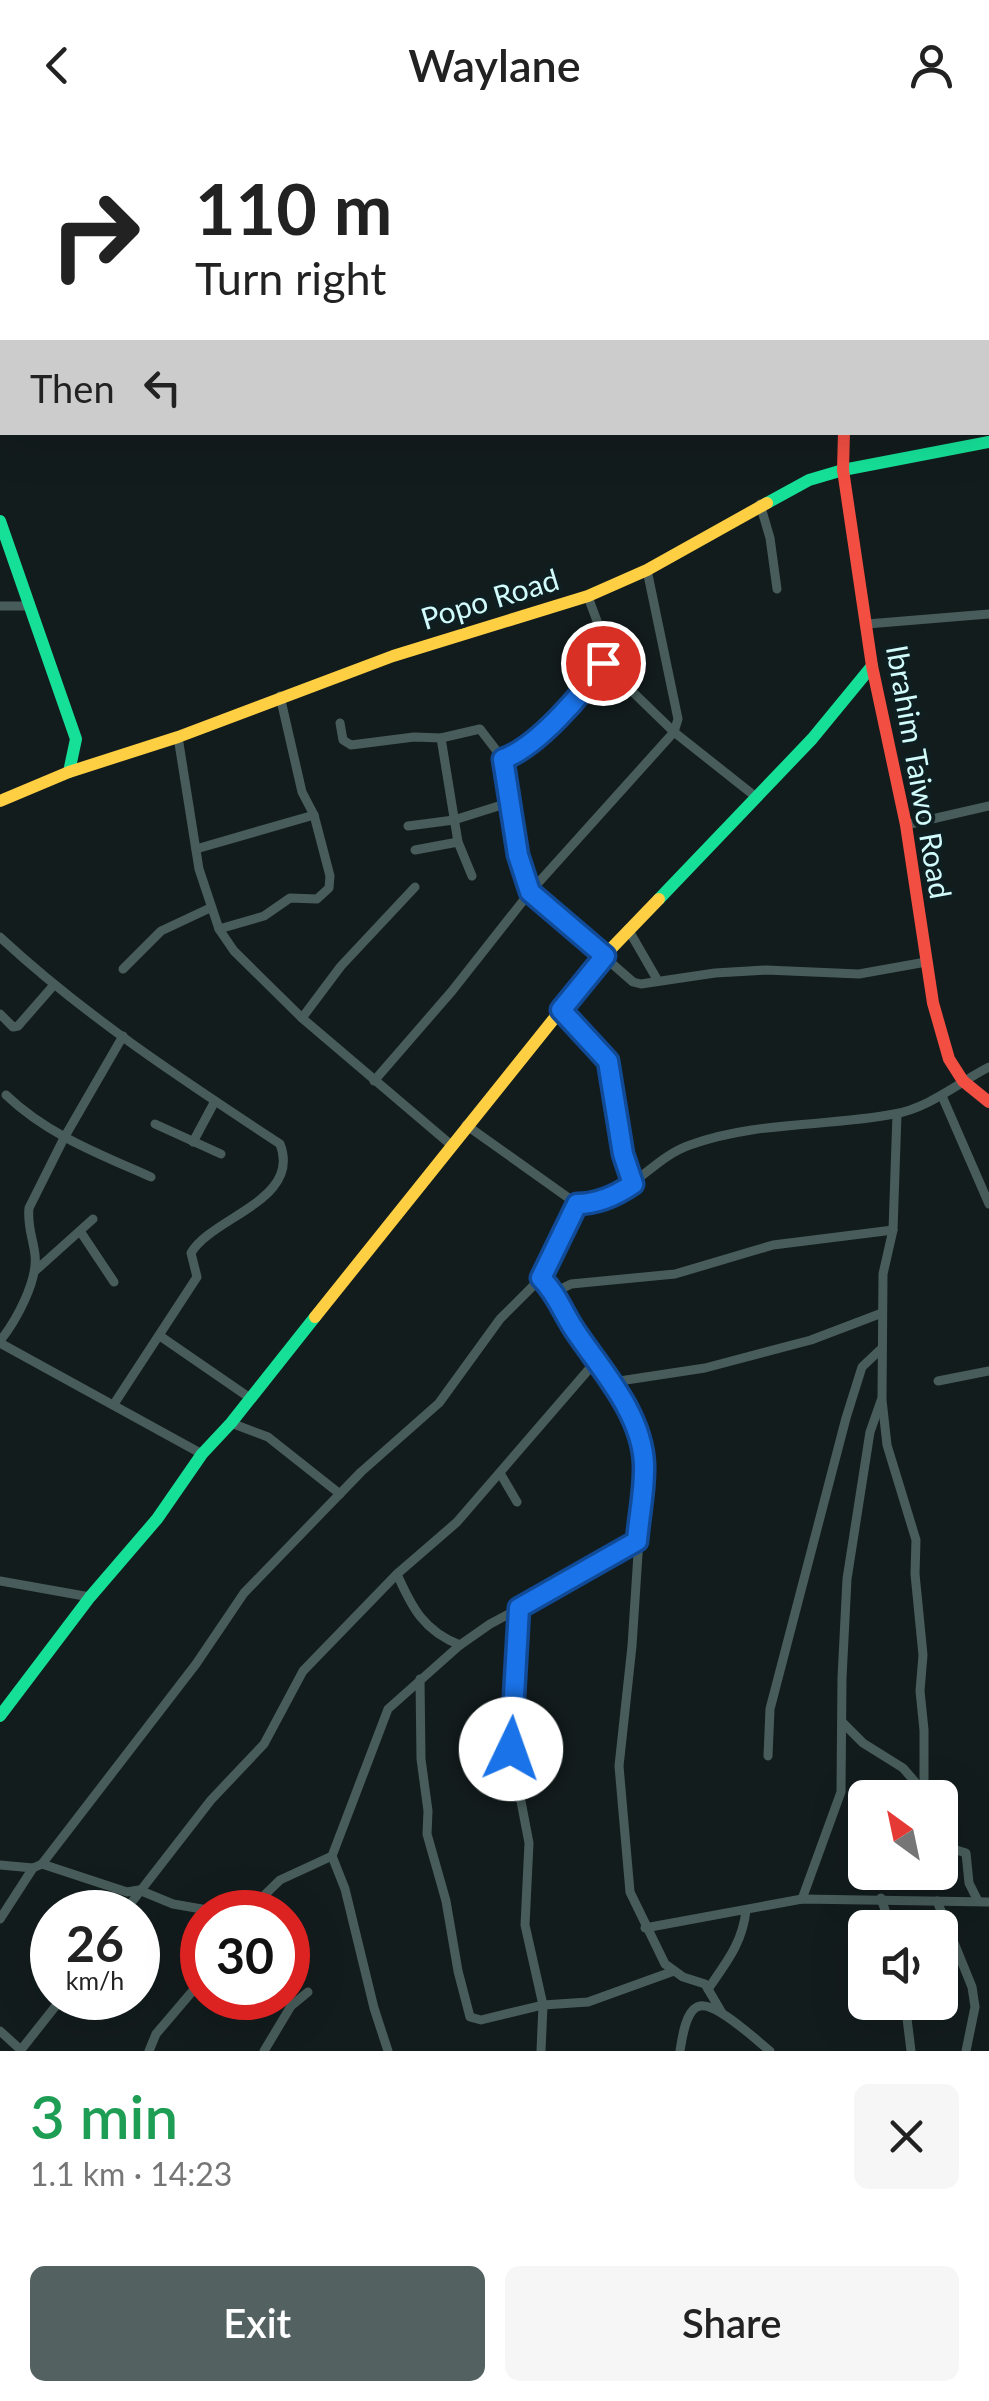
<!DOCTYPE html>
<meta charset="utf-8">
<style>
:root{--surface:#fff;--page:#f6f6f6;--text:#222;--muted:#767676;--accent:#536161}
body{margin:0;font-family:Lato,sans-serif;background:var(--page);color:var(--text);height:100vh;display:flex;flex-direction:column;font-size:38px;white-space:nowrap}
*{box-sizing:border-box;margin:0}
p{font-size:32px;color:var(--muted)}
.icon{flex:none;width:55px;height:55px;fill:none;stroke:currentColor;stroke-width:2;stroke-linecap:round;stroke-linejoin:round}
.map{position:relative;height:1921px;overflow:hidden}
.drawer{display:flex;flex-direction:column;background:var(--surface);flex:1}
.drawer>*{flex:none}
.banner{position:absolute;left:0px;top:0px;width:990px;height:305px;box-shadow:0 10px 40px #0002;background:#fff;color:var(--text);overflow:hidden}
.needle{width:65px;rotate:327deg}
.controls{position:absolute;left:848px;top:1650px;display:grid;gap:20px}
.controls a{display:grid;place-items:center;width:110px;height:110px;border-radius:15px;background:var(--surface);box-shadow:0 10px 40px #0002;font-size:50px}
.speed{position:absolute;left:30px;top:1760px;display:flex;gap:20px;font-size:50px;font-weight:700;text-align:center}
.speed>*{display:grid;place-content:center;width:130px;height:130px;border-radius:50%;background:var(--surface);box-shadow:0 10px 40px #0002;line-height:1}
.speed small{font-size:25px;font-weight:400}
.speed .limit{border:15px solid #d22;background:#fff;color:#111}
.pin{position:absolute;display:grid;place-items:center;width:85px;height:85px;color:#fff;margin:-42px;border:5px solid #fff;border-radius:50%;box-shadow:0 2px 10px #0007}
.me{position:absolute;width:110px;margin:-55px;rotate:3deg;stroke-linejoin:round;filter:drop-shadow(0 0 8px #0008)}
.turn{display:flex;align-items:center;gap:35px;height:210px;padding:0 30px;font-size:45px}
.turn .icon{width:130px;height:130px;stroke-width:2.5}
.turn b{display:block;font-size:70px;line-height:85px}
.then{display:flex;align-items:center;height:95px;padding:0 30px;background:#0003;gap:20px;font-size:38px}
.round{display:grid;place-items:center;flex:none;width:105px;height:105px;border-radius:15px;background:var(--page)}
.head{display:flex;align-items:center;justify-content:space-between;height:170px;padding:0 30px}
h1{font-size:60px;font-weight:600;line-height:75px;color:#1e9e55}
.primary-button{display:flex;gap:20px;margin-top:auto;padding:20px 30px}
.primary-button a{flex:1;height:115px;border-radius:15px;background:var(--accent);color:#fff;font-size:40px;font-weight:600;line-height:115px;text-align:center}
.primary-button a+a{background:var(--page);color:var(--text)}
header{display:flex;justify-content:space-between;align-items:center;height:130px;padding:0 30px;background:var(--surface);font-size:45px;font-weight:600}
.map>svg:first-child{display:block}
</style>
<header><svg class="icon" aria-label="back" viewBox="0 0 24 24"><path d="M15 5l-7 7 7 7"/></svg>Waylane<svg class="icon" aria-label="person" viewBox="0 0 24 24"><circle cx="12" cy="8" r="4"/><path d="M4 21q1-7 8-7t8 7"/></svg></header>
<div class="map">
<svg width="989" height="1921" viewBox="0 0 989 1921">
<rect width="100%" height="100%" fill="#131c1d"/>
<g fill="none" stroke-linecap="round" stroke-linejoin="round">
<g stroke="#485d5b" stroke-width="9">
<path d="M961,0V2"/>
<path d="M0,107H2"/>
<path d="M988,222L989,224"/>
<path d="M760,374L770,408L777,459"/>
<path d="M647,440L678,589L674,602L756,667"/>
<path d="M0,476H30"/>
<path d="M867,494L989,484"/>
<path d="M340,593L343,610L351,615L414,607L441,608L480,599L503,629L518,725L530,762L633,852L641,854L715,843L766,840L859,844L926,832"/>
<path d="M178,607L199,739L219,799L234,821L302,888L450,1014"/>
<path d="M441,608L458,712L472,746"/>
<path d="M503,629C508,628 513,627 518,624C536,614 604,545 605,526C606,508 593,483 588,466"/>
<path d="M906,695L989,676"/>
<path d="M408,696L454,690L508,673"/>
<path d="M196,719L314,685"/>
<path d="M415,720L458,712"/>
<path d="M219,799L264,786L290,768L317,769L329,758L330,746L314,685L302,662L280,566"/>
<path d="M628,799L658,851"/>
<path d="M0,807C85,886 183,950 280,1014C302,1070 212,1087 191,1123L197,1147L114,1274"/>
<path d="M123,839L161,801L210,778"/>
<path d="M561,880L608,931L623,1024L633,1054"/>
<path d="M0,884L13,897L18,896L53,856"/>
<path d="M302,888L341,836L415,757"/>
<path d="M374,951L452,861L530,762L674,602L603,533"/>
<path d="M6,965C48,1005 99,1024 151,1047"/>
<path d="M942,966L989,1074"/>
<path d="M155,994L221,1024"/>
<path d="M466,995L577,1074C627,1074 649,1029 690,1015C756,991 826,997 894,984C929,978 958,953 989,937"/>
<path d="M193,1012L215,971"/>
<path d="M80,1101L114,1152"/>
<path d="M35,1141L93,1089"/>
<path d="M541,1148L555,1162L568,1191L613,1252L640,1314L644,1332L632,1516L619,1636L630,1762L665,1834L683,1847L705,1854L722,1883"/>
<path d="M555,1162L571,1154L675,1144L773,1115L893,1100"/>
<path d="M160,1206L250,1268"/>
<path d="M0,1211C16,1191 38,1151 35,1125C33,1108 27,1096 29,1078L64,1008L123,906"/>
<path d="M0,1213L202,1324"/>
<path d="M938,1251L989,1241"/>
<path d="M613,1252L705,1238L811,1210L882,1183"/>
<path d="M882,1270L887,1315L916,1410L915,1444L923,1525L920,1561L924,1600V1658"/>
<path d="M231,1293L268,1307L340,1364"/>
<path d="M500,1343L517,1372"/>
<path d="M397,1444C412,1478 424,1501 460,1515"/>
<path d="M0,1451L90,1467"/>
<path d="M519,1478L511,1619L529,1713L525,1795L543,1875L541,1921"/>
<path d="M420,1549L421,1629L428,1681L427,1704L446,1771L458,1841L470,1887L481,1890L543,1875L588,1872L674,1841"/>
<path d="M842,1592L863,1613L903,1638L929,1668"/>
<path d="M768,1626L770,1579L846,1288L862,1237L880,1220"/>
<path d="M940,1705L950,1718L966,1723L969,1753L978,1771"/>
<path d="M332,1726L345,1759L374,1878L388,1921"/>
<path d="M42,1734L196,1534L244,1463L361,1342L439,1273L500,1189L541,1148L577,1074"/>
<path d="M0,1735L33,1738L42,1734L127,1762L139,1760L173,1774L219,1782"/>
<path d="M881,1768L891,1798"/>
<path d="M802,1769L841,1662L842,1548L847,1449L870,1302L882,1268L883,1144L893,1100L897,984"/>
<path d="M937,1771L972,1857L975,1877L966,1921"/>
<path d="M124,1782L211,1670L264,1614L303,1541L397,1444L457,1392L596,1231"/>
<path d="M247,1782L280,1750L332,1726L388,1579L460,1515L490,1494L580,1446L637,1411"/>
<path d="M0,1789L33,1738"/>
<path d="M645,1798L802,1769L989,1772"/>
<path d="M708,1859C726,1833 743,1812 746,1780"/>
<path d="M905,1872L911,1921"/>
<path d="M0,1901L21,1920"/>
<path d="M20,1921L62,1868"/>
<path d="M149,1921L156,1904L202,1850"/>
<path d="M264,1921L291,1876L308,1862"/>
<path d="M680,1921C682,1909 685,1883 697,1877C713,1868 757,1911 770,1921"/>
</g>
<g stroke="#16e098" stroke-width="12">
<path d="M767,373L809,350L843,340L989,312"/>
<path d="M0,391L76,609L69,642"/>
<path d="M659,769L812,609L872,536"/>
<path d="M0,1586L90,1467L157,1389L202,1324L231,1293L315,1187"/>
</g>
<g stroke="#ffcf43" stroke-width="12">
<path d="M854,0V2"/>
<path d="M0,671L69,642L178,607L393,526L588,466L647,440L767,373"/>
<path d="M315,1187L605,825L659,769"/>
</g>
<path stroke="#f24e42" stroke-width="12" d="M844,302L843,340L872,536L906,695L933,873L949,929L963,951L989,972"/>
</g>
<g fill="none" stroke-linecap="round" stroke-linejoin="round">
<defs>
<path id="route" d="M511,1619L519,1478L637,1411C639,1386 645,1359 644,1334C642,1285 604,1243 578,1205C564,1186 558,1165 541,1148L577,1074C597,1074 617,1065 633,1054L623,1024L608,931L561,880L605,826L530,762L518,725L503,629C537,617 583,564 603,533"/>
</defs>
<use href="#route" stroke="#114b97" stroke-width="25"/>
<use href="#route" stroke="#1a73e8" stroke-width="18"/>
</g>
<g text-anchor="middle" stroke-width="8" stroke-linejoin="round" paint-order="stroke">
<g font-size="30" fill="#d2fbfc" stroke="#0f1f21">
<text transform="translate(490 470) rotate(-17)" y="10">Popo Road</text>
<text transform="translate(918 642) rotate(80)" y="10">Ibrahim Taiwo Road</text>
</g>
</g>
</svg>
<div class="controls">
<a><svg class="needle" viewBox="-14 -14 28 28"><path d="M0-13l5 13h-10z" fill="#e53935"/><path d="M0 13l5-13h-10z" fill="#767676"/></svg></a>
<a><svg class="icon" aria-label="sound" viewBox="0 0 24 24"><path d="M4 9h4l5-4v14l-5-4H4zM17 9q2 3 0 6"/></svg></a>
</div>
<div class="speed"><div>26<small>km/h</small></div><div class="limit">30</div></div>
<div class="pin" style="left:603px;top:533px;background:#d93025"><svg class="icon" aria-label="arrive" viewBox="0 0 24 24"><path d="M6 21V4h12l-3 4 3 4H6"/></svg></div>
<svg class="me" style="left:511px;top:1619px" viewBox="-20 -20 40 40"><circle r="19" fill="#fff"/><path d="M0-13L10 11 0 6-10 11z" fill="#1a73e8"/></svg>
<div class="banner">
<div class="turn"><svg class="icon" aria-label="right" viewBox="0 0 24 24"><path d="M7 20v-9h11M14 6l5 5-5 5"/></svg><div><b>110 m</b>Turn right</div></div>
<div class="then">Then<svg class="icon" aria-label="left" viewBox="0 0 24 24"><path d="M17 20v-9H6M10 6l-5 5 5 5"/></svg></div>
</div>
</div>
<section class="drawer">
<div class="head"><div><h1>3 min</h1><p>1.1 km · 14:23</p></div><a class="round"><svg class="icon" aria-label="close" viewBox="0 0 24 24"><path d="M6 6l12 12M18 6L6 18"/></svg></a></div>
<div class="primary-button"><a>Exit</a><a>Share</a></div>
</section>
